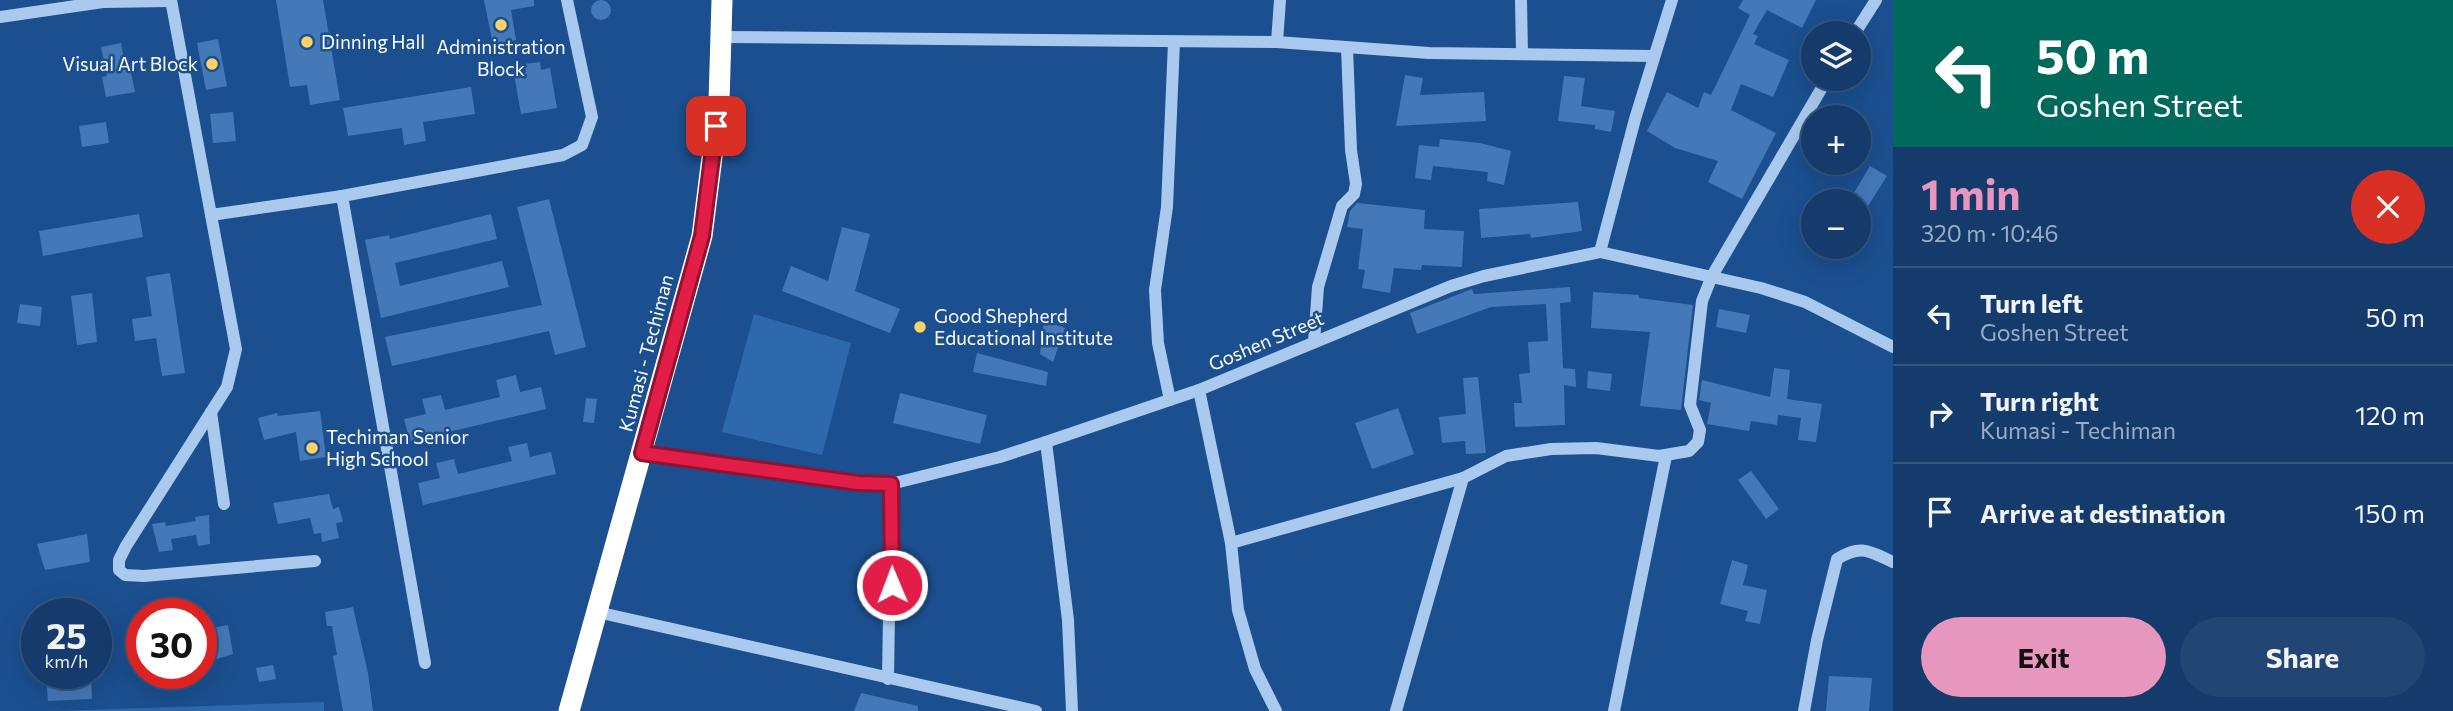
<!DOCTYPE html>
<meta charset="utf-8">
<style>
:root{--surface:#143b6b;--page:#214673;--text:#f1f3f6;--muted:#9dadc1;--line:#33557e;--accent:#e797bd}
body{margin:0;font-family:Commissioner,sans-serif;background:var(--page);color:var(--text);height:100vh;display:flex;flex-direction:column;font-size:26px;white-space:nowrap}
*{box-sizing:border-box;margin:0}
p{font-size:23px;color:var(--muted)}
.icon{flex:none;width:38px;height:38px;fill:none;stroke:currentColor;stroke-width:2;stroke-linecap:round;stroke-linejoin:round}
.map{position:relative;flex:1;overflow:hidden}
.details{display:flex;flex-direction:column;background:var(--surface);width:560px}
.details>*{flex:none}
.top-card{background:#00695c;color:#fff;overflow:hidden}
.buttons{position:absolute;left:1801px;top:21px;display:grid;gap:14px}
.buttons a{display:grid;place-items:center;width:70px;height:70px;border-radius:50%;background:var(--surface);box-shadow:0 7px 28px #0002,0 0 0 2px var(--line);font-size:35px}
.speed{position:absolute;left:21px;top:598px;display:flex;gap:14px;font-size:35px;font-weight:700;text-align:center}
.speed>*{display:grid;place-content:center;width:91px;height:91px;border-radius:50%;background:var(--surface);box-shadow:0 7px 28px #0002,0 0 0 2px var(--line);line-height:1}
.speed small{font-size:18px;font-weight:400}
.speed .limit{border:10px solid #d22;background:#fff;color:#111}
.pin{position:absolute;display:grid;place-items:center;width:60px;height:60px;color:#fff;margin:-30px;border-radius:14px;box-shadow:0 4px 10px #0006}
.me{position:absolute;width:77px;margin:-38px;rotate:359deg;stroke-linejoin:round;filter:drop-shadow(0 0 5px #0008)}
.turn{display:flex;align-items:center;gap:24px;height:147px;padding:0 28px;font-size:32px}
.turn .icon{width:91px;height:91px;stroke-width:2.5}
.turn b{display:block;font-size:49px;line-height:60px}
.round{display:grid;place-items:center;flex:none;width:74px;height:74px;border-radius:37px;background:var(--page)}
.head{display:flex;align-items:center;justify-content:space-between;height:119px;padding:0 28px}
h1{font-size:42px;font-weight:700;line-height:52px;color:var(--accent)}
.action{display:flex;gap:14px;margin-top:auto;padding:14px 28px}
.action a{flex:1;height:80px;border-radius:42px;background:var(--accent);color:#111;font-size:28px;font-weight:700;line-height:80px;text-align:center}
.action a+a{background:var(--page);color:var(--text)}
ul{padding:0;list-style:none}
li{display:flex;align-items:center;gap:21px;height:98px;padding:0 28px;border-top:2px solid var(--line)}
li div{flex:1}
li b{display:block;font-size:26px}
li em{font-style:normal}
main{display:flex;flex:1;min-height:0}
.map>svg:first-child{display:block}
</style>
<main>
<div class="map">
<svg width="1893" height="711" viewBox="0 0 1893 711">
<rect width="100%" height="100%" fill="#1b4f8f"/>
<g fill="#2e69ad">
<path d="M754,314L851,343L822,455L722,432Z"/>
<path d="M324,702V711H56Z"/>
</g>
<g fill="#4478b7">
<path d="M276,0H323L340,100L310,105L307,85L290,87Z"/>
<path d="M484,0H534V6L511,10L516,40L493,45Z"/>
<path d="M1743,0H1816L1802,28L1767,10L1753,34L1758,36L1754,44L1789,60L1773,97L1741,84L1731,110L1776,133L1742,199L1708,182L1718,161L1675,148L1647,131L1667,92L1698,108L1704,92L1711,95L1750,15L1738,8Z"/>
<circle cx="601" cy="10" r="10"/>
<path d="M218,39L227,86L206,90L197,43Z"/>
<path d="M121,43L124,60L128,59L135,92L106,97L102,77L107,76L101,47Z"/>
<path d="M540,62L541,70L550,68L557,108L521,114L514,74L526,72L524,64Z"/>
<path d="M1405,75L1423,78L1420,95L1484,92L1486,121L1396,126Z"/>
<path d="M1564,76L1585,78L1581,106L1615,111L1611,132L1595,129V125L1558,121Z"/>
<path d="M471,87L475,114L423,122L426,141L404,145L402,128L348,136L343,108Z"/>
<path d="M233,112L236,141L213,143L210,114Z"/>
<path d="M106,122L109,143L82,147L79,126Z"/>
<path d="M1440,139L1480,143L1511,151L1504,185L1487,181L1488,172L1433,166L1431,180L1415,178L1419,145L1439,147Z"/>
<path d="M1870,166L1887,176L1858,222V201H1849Z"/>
<path d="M549,199L586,347L555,355L549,331L392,366L385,337L542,305L517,207Z"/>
<path d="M1578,202L1582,231L1531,238L1530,234L1481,238L1479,209Z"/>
<path d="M1357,203L1425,210L1424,229L1464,231L1462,267L1422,265L1421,270L1394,268L1390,293L1362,288L1365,270L1358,269L1363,229L1347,227L1350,211Z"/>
<path d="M139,214L143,237L43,256L39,231Z"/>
<path d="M491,214L497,239L395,263L400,286L502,261L509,287L381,318L365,240L389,235L390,239Z"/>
<path d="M842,227L870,234L855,291L900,309L890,333L782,291L791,266L828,281Z"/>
<path d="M170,273L185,373L162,376L156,338L135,341L132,319L152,316L146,277Z"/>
<path d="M1570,287L1571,302L1560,303L1563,368L1575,369L1576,387L1564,385L1565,425L1515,427L1514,403H1522L1519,374L1530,373L1528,342L1548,341L1546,304L1491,307L1417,334L1410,313L1472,289L1474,294Z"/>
<path d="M1593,292L1639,295V298L1693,305L1681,410L1640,406L1650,332L1591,328Z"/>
<path d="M92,293L97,342L77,345L71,296Z"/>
<path d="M20,304L42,307L40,326L17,323Z"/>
<path d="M1719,309L1750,315L1746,333L1716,327Z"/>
<path d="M1044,321L1065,328L1053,362L1040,354Z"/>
<path d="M977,353L1048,372L1046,386L973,372Z"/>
<path d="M1774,368L1790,370L1787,399L1822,404L1816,442L1798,440L1801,418L1778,415L1777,425L1751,421L1749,431L1707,424L1711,403L1699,400L1702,380L1770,397Z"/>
<path d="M1588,371L1612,374L1610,391L1587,388Z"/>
<path d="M516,375L520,392L541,387L546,409L410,441L404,419L426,414L422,399L441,395L445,410L500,397L496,380Z"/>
<path d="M1478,377L1486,453L1466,454L1465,441L1442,443L1439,417L1466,414L1463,378Z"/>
<path d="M900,393L987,415L980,444L893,423Z"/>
<path d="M586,398L597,399L594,423L583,422Z"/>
<path d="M1398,408L1414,454L1372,469L1355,423Z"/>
<path d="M320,411L326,457L300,461L296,432L264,440L258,418L277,413L278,416Z"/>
<path d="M527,443L530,457L551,452L556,474L423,505L418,483L440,478L436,463L454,459L458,474L512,461L508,447Z"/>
<path d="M1751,471L1779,509L1766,519L1738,480Z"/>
<path d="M329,494L333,509L339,507L343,522L336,523L339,538L322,542L321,533L314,534L310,518L278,524L273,503Z"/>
<path d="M209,515L210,544L198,546L196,535L171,539L173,550L159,552L152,524L165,522L166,526L196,521L195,517Z"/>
<path d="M87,534L90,562L45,570L37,544Z"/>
<path d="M1732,560L1748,565L1743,585L1767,590L1760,624L1745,621L1748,611L1720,604Z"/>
<path d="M353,607L368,673L373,711H343L333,656L337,655L332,626H327L325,612Z"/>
<path d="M228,625L233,654L201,664V630Z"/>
<path d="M273,665L276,679L259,682L256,668Z"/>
<path d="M91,674L92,699L48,701L46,675Z"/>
<path d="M1829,676L1872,678L1869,711H1826Z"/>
<path d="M861,693L918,706V711H854Z"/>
</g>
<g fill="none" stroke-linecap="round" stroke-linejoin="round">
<g stroke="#a9c9ee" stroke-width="12">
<path d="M171,0L211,215L342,196L563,155L582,145L592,117L567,0"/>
<path d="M1521,0L1522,54"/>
<path d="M0,17L103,2L171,1"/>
<path d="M1855,33L1876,0"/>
<path d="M723,37L1277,42L1429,53L1653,56"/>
<path d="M1277,42L1280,0"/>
<path d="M342,196L425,663"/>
<path d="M211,215L236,349L227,387L126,546L119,560V570L125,575L144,576L315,561"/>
<path d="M1600,252L1635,119L1672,0"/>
<path d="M1314,342L1318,287L1342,206L1354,194L1356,184L1351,150L1347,48"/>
<path d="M1199,390L1231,543L1238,610L1255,669L1276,711"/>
<path d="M1170,400L1158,343L1155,290L1167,207L1174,42"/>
<path d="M211,412L224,504"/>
<path d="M1046,442L1068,620L1072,711"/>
<path d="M642,453L858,483L891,484L1000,457L1046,442L1199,390L1451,286L1484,276L1600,252L1761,288L1805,302L1893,347"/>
<path d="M1231,543L1463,478L1506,456L1551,449L1596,448L1659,456L1689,451L1698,442L1700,430L1690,405L1702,301L1712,276L1827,79"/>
<path d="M597,612L1036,711"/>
<path d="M888,679L891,484"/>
<path d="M1396,711L1463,478"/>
<path d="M1614,711L1666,456"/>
<path d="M1804,711L1817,640L1837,559C1861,544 1869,551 1893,562"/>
</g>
<path stroke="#fff" stroke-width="21" d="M569,711L702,236L719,102L722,0"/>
</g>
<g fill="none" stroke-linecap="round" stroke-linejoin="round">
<defs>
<path id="route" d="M716,126L702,236L642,453L858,483L891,484L892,585"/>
</defs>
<use href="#route" stroke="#92132f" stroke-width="18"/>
<use href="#route" stroke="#e11d48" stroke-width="12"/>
</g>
<g fill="#ffd166" stroke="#1b4f8f" stroke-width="2.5">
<circle cx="501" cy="25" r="7"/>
<circle cx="307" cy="42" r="7"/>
<circle cx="212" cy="64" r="7"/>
<circle cx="920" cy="327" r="7"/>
<circle cx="312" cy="448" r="7"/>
</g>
<g text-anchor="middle" stroke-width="5" stroke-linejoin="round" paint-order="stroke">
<g font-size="19" fill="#fff" stroke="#1b4f8f" text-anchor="start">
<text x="321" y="49">Dinning Hall</text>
<text x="501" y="54" text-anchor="middle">Administration<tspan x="501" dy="22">Block</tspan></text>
<text x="198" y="71" text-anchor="end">Visual Art Block</text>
<text x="934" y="323">Good Shepherd<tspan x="934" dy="22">Educational Institute</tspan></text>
<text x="326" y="444">Techiman Senior<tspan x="326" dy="22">High School</tspan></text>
</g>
<g font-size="19" fill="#fff" stroke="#1b4f8f">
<text transform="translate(1266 341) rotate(-23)" y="7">Goshen Street</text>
<text transform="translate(646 353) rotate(-75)" y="7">Kumasi - Techiman</text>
</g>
</g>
</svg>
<div class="buttons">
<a><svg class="icon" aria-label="layers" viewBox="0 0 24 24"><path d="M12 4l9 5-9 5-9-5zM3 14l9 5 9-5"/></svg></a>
<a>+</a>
<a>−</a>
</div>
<div class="speed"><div>25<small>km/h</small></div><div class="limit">30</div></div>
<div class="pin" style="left:716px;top:126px;background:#d93025"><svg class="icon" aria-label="arrive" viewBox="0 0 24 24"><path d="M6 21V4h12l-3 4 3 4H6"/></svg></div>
<svg class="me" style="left:892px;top:585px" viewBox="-20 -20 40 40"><circle r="17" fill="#e11d48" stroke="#fff" stroke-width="3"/><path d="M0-11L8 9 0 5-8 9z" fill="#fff"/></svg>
</div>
<section class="details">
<div class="top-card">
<div class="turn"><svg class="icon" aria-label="left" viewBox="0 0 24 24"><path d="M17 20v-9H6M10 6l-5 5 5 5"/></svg><div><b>50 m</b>Goshen Street</div></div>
</div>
<div class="head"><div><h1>1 min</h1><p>320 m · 10:46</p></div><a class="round" style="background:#d93025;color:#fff"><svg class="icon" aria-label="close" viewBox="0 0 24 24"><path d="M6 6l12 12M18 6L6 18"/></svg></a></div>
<ul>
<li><svg class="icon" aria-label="left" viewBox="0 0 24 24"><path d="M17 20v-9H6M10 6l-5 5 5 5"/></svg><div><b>Turn left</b><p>Goshen Street</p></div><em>50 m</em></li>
<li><svg class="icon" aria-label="right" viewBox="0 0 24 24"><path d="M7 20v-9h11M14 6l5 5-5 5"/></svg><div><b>Turn right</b><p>Kumasi - Techiman</p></div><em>120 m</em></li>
<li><svg class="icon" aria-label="arrive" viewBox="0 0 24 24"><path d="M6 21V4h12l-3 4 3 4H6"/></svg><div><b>Arrive at destination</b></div><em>150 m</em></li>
</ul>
<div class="action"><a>Exit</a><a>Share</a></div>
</section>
</main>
